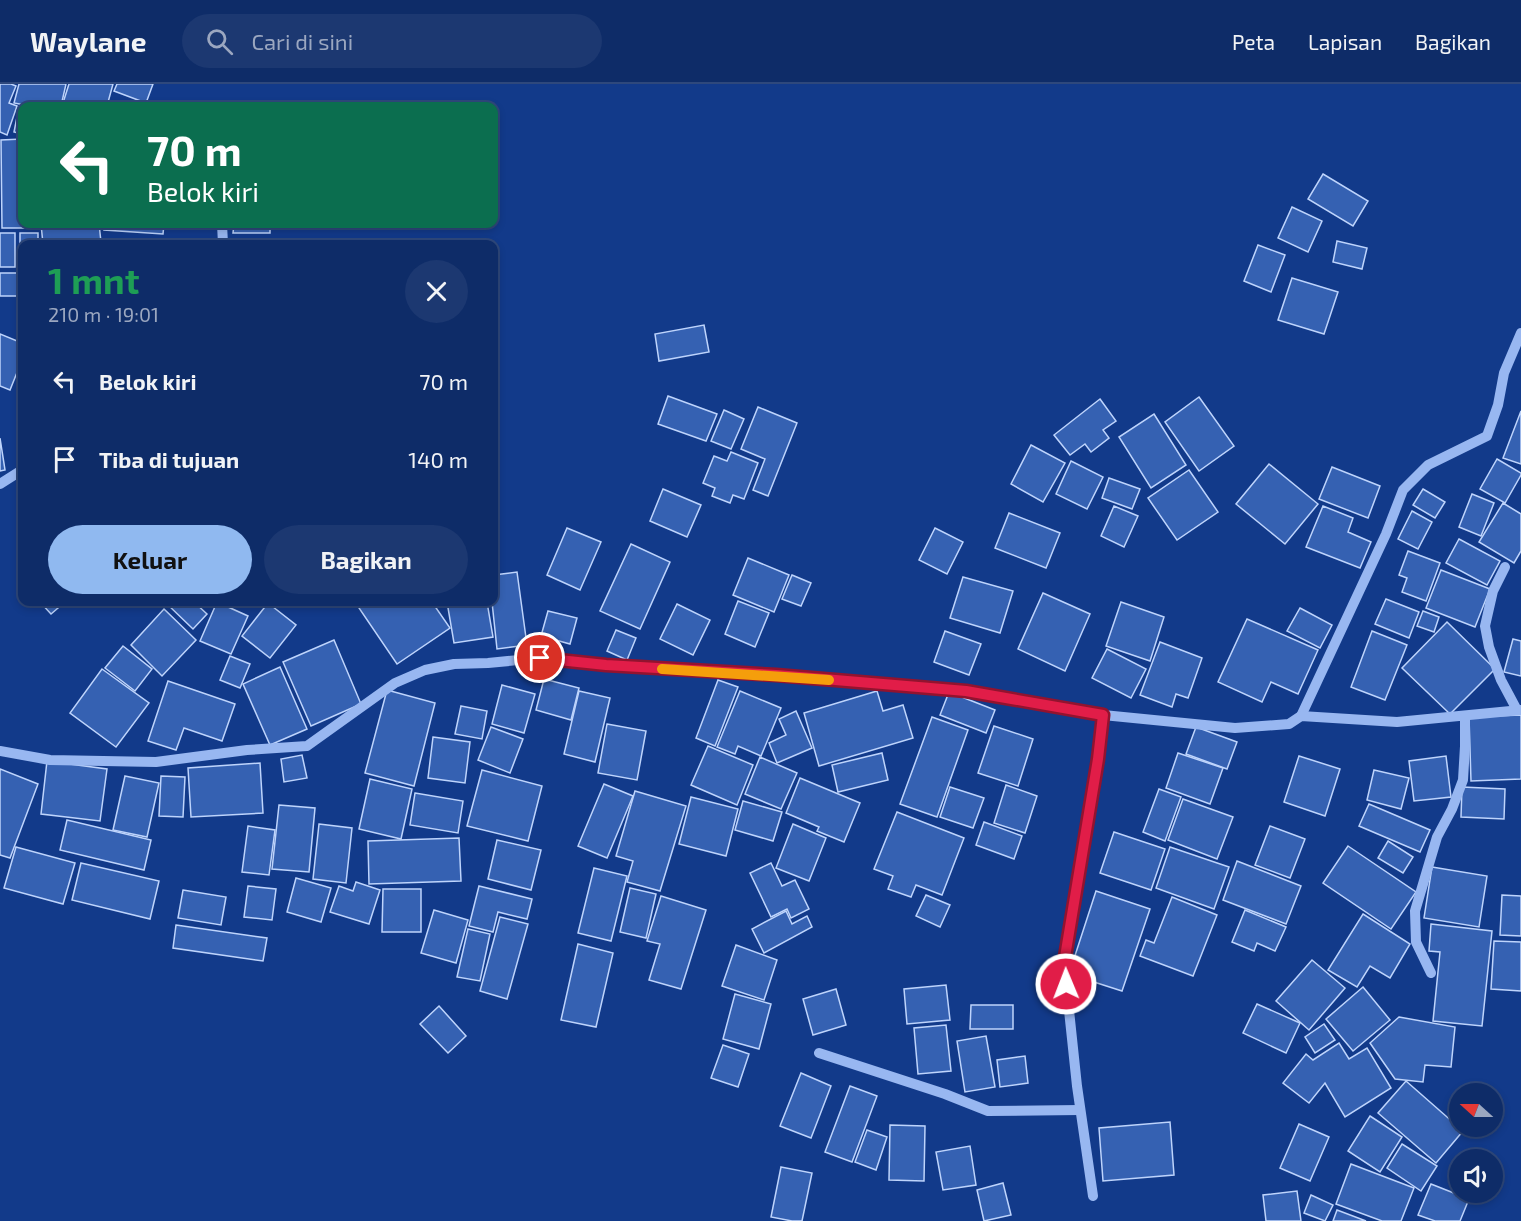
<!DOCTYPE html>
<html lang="id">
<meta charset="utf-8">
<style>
:root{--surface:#0e2c68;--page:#1c3871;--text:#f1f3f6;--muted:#9ba7c0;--line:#2e487c;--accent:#90b9f0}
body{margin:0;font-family:"Exo 2",sans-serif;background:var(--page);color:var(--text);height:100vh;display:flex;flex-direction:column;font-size:22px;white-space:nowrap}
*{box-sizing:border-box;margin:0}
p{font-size:20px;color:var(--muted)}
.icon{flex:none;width:33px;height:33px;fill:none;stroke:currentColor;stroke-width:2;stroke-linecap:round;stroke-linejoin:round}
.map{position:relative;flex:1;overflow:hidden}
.drawer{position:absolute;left:18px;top:156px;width:480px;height:366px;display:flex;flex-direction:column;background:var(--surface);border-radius:12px;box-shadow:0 3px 9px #0003,0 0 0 2px var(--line)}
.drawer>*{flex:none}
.banner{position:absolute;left:18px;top:18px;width:480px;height:126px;border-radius:12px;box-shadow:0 3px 9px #0003,0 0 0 2px var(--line);background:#0b6e4f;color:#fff;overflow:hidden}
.needle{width:39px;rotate:291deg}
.tools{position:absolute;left:1449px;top:999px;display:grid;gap:12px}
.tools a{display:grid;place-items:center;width:54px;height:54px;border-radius:50%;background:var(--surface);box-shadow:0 3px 9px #0003,0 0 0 2px var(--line);font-size:30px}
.pin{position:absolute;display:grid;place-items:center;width:51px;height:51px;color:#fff;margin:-26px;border:3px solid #fff;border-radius:50%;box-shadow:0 2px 6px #0007}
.me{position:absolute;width:66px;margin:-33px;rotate:359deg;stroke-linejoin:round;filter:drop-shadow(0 0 4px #0008)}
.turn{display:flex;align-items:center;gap:21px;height:126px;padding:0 30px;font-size:27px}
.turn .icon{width:78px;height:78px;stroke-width:2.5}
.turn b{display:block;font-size:42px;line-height:51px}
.round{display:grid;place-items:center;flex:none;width:63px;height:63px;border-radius:32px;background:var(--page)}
.head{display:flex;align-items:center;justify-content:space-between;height:102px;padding:0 30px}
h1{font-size:36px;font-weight:700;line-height:45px;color:#1e9e55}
.primary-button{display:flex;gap:12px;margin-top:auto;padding:12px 30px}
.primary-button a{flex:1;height:69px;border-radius:36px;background:var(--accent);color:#111;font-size:24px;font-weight:700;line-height:69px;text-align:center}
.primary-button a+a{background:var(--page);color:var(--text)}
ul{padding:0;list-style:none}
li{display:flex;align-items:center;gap:18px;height:78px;padding:0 30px}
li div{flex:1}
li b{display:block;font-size:22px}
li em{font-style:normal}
header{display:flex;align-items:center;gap:36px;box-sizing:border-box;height:84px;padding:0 30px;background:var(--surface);border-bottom:2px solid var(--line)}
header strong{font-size:28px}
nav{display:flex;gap:33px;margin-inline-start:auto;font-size:21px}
.search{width:420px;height:54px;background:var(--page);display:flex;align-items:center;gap:15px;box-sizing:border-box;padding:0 21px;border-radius:33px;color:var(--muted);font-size:22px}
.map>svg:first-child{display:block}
</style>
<header>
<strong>Waylane</strong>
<div class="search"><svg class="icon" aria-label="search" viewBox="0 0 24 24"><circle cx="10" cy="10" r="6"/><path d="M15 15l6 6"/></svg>Cari di sini</div>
<nav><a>Peta</a><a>Lapisan</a><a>Bagikan</a></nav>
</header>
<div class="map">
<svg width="1521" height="1137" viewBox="0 0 1521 1137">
<rect width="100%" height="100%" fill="#123a8a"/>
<g fill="#3561b2" stroke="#bed4fc" stroke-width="1.5">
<path d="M0,0H11L16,2L9,19L17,22L7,51L0,48Z"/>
<path d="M19,0H66L61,22H30L14,19Z"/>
<path d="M69,0H113L107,22H62Z"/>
<path d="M117,0H153L146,19L114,7Z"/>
<path d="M19,23H22V50L14,48Z"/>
<path d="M22,55V140H39V144H2L1,56Z"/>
<path d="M1323,90L1368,117L1353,142L1308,115Z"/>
<path d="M1292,123L1322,137L1308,168L1278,154Z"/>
<path d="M41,140H99L101,158L74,160H43Z"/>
<path d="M105,140H164L163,150L104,146Z"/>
<path d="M234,140H270V149H233Z"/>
<rect x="0" y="149" width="15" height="34"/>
<path d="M20,149H38V160H22V182H20Z"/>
<path d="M278,155V160H228V157Z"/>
<path d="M1337,157L1367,164L1362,185L1333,178Z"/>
<path d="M1258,161L1285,171L1271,208L1244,197Z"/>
<rect x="0" y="189" width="22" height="23"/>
<path d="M1292,194L1338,208L1324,250L1278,236Z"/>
<path d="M22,216V248L18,247Z"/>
<path d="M704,241L709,268L659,277L655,250Z"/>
<path d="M0,250L22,259V276L10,306L0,302Z"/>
<path d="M668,312L717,330L706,357L658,340Z"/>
<path d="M1199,313L1234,362L1199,387L1165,338Z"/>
<path d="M1100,315L1116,337L1103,346L1109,354L1091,368L1085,360L1070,371L1054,351Z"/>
<path d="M758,323L797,339L768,412L753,406L765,375L741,365Z"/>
<path d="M724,326L744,335L731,365L711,357Z"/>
<path d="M1521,327V380L1503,374Z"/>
<path d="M1154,330L1186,381L1151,404L1119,353Z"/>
<path d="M0,354L5,386L0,387Z"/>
<path d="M1031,361L1065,379L1043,418L1011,400Z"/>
<path d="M731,368L758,379L744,415L733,411L730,419L712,412L715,404L703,399L714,372L727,377Z"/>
<path d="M1497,375L1521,389V391L1505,419L1480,405Z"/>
<path d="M1071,377L1103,393L1087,425L1056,410Z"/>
<path d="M1269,380L1318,420L1285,460L1236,420Z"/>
<path d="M1332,383L1380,402L1368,434L1319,415Z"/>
<path d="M1189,386L1218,428L1177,456L1148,414Z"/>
<path d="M1109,394L1140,405L1132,425L1102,414Z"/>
<path d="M663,405L701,421L687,453L650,437Z"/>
<path d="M1423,405L1445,418L1435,434L1413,421Z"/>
<path d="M1472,410L1494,419L1481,452L1459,443Z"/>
<path d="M1503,419L1521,430V467L1514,479L1479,458Z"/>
<path d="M1114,422L1138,432L1124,463L1101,452Z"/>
<path d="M1323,422L1353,434L1348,448L1371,458L1360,484L1306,463Z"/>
<path d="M1412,427L1432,438L1418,465L1398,455Z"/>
<path d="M1009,429L1060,449L1046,484L995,464Z"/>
<path d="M567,444L601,458L580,506L547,491Z"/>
<path d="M935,444L963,458L947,490L919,476Z"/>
<path d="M1459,455L1500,477L1487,501L1446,479Z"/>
<path d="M631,460L670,478L640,545L600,527Z"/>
<path d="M1408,467L1440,479L1426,517L1402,508L1407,494L1399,491Z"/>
<path d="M748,474L789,491L774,528L733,511Z"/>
<path d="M1441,486L1490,505L1475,543L1426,524Z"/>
<path d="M517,488L527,561L497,565L492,518H494V491Z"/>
<path d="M792,491L811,499L801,522L782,515Z"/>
<path d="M963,493L1013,507L1000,549L950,534Z"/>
<path d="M1043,509L1090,530L1065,587L1018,565Z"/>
<path d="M1386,515L1419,528L1409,554L1375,540Z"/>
<path d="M738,517L769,529L755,563L725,550Z"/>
<path d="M40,518H65L51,530Z"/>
<path d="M168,518H194L207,530L193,545L166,519Z"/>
<path d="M217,518L248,532L231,570L200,557Z"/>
<path d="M368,518H432L450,544L397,580L359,524Z"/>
<path d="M447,518H487L493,553L454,559Z"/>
<path d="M1121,518L1164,533L1150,577L1106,562Z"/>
<path d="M268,519L296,541L270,574L242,552Z"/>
<path d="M677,520L710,536L693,571L660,555Z"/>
<path d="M1300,524L1332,541L1320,564L1287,547Z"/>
<path d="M164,525L196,556L162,592L131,561Z"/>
<path d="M548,527L577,534L570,560L541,552Z"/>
<path d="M1423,527L1439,533L1434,548L1417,542Z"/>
<path d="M1247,535L1318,566L1298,610L1271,598L1262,618L1218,598Z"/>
<path d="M1447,538L1495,585L1450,630L1402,584Z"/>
<path d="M616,546L636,554L627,576L607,567Z"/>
<path d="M945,547L981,560L969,591L934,578Z"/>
<path d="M1372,547L1407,561L1385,616L1351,603Z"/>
<path d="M1513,555L1521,557V592L1504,588Z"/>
<path d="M334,556L361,620L311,642L283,578Z"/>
<path d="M1160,558L1202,574L1188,614L1176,610L1172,623L1140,611Z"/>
<path d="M123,562L152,585L135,607L105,584Z"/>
<path d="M1107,565L1146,585L1131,614L1092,594Z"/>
<path d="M230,572L250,580L240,604L220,596Z"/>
<path d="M280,583L307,645L270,661L243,600Z"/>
<path d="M102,585L149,619L116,663L70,629Z"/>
<path d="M544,595L579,604L571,636L536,626Z"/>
<path d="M718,596L738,603L715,662L696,654Z"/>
<path d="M168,597L235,620L222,657L184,644L176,666L148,657Z"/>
<path d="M502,601L535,610L524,649L492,640Z"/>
<path d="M387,606L435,619L414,702L365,689Z"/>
<path d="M579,607L610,614L595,678L564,670Z"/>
<path d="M740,607L781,624L761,672L738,662L735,670L717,663Z"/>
<path d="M877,607L883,627L903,621L913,654L819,682L804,629Z"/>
<path d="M949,608L995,626L986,649L940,631Z"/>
<path d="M461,622L487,627L482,655L455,650Z"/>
<path d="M796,627L812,664L777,679L769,659L786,651L779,635Z"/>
<path d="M1521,631V695L1471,697L1469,633Z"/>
<path d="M932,633L968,646L937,733L900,720Z"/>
<path d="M607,640L646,647L637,696L598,689Z"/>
<path d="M994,642L1033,655L1018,702L978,689Z"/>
<path d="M491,643L523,655L510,689L478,676Z"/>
<path d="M1196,643L1237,658L1227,685L1186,670Z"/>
<path d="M433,653L470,658L465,699L428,694Z"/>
<path d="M708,662L753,681L737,721L691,701Z"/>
<path d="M882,669L888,696L838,708L832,681Z"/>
<path d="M1178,669L1223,684L1210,720L1166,704Z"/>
<path d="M302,671L307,694L284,698L281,675Z"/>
<path d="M1299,672L1340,685L1325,732L1284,718Z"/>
<path d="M1446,672L1451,713L1414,717L1409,677Z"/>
<path d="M760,673L797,689L781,725L745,710Z"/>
<path d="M47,677L107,685L100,737L41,730Z"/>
<path d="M260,679L263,729L191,733L188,684Z"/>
<path d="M0,685L38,700L10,774L0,771Z"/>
<path d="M482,686L542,702L528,757L467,742Z"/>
<path d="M1374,686L1409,694L1401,725L1367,716Z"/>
<path d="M125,692L159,699L147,753L113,746Z"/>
<path d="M161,692L185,693L183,733L159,732Z"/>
<path d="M800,694L860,719L844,758L817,747L819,743L786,729Z"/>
<path d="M370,695L412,705L401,755L359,745Z"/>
<path d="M604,700L633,712L607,774L578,762Z"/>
<path d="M1006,701L1037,712L1025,749L994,739Z"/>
<path d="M950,703L984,714L973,744L940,733Z"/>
<path d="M1462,703L1505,705L1504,735L1461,733Z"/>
<path d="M1159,705L1181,713L1165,757L1143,748Z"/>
<path d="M635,707L686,722L660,807L627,798L633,777L616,772Z"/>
<path d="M415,709L463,717L458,749L410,741Z"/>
<path d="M691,713L738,725L726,772L679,760Z"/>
<path d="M1183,715L1233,733L1217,775L1168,756Z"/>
<path d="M743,717L782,728L773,757L735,746Z"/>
<path d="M1369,720L1430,746L1420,768L1359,742Z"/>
<path d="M279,721L315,724L309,788L272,785Z"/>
<path d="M897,728L964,754L942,811L916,801L911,813L888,805L893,792L874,785Z"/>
<path d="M67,736L151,756L144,786L60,766Z"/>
<path d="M984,738L1022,752L1014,775L976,761Z"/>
<path d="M319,740L352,744L346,799L313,795Z"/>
<path d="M793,740L826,754L809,797L776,784Z"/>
<path d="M248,742L275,746L269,791L242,788Z"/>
<path d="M1270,742L1305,755L1290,794L1255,781Z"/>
<path d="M1114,748L1165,765L1151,806L1100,789Z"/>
<path d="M459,754L461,797L369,800L368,757Z"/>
<path d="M497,756L541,766L531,806L488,795Z"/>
<path d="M1388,757L1413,773L1403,789L1378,774Z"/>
<path d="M1348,762L1416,808L1391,845L1323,799Z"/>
<path d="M16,763L75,779L63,820L4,804Z"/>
<path d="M1170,763L1229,783L1214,825L1156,804Z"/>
<path d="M1237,777L1301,802L1286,840L1223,816Z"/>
<path d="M81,779L159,797L150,835L72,816Z"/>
<path d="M771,779L782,802L795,796L809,825L791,834L787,825L771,833L750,789Z"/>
<path d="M1432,783L1487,792L1479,843L1424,834Z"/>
<path d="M594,784L627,792L611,857L578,849Z"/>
<path d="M296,794L331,804L321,838L287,828Z"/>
<path d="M356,798L380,806L369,840L330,828L339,802L353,807Z"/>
<path d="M248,802L276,805L272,836L244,833Z"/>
<path d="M479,802L532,815L527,835L498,828L493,848L469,842Z"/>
<path d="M630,804L656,810L646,854L620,848Z"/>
<path d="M383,805H421V848H382Z"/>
<path d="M183,806L226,813L221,841L178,834Z"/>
<path d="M1096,807L1150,825L1122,907L1069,890Z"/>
<path d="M926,811L950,821L940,843L916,832Z"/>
<path d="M1502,811L1521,812V852L1500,851Z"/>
<path d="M661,812L706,826L681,905L649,896L660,860L647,857Z"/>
<path d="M1172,813L1217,831L1193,892L1140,872L1146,856L1154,859Z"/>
<path d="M434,826L468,836L456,879L421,869Z"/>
<path d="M1245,826L1286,843L1275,867L1257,859L1254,867L1232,858Z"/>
<path d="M786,827L792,840L807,832L812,843L764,869L752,845Z"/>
<path d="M1363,830L1410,860L1390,894L1370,882L1357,903L1328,886Z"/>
<path d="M500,833L528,840L507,915L480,907Z"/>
<path d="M1431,840L1492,847L1482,942L1433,937L1440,868L1429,867Z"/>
<path d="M176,841L267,854L263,877L173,864Z"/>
<path d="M468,845L490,850L480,897L457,893Z"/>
<path d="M1494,857L1521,858V907L1491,905Z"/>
<path d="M578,860L613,869L596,943L561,936Z"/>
<path d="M736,861L777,876L764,916L722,902Z"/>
<path d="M1312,876L1345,904L1309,946L1276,917Z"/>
<path d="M946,901L950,936L907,940L904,905Z"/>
<path d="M1363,903L1390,936L1353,967L1326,935Z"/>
<path d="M836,905L846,941L813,951L803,915Z"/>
<path d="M735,910L771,920L759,965L723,955Z"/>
<path d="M1257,920L1300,939L1286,969L1243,949Z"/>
<path d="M971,921H1013V945H970Z"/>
<path d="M439,922L466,952L448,969L420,940Z"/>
<path d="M1399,933L1455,943L1451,983L1425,981L1423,998L1395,995L1370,959Z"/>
<path d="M1324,940L1335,956L1315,969L1305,953Z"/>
<path d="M946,941L951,987L918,990L914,944Z"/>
<path d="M986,952L995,1003L965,1008L957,957Z"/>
<path d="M1339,959L1349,975L1367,964L1391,1004L1345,1033L1325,999L1309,1019L1283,999L1306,970L1313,976Z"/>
<path d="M723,961L749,970L738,1003L711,994Z"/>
<path d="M1025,972L1028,999L1000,1003L997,976Z"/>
<path d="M801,989L831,1002L811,1054L780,1042Z"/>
<path d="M1406,997L1463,1047L1436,1079L1378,1029Z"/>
<path d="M850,1002L877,1012L852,1078L825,1068Z"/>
<path d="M1370,1032L1402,1053L1380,1088L1348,1067Z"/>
<path d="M1170,1038L1174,1091L1103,1097L1099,1044Z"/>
<path d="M1299,1040L1329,1053L1310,1097L1280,1084Z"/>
<path d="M890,1041L925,1042L924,1097L889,1096Z"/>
<path d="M867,1046L887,1053L876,1086L855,1078Z"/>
<path d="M1402,1060L1437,1082L1421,1107L1387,1084Z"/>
<path d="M970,1062L976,1101L943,1106L936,1068Z"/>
<path d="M1351,1080L1414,1104L1401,1137H1382L1336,1120Z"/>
<path d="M781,1083L812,1089L802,1137H792L771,1133Z"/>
<path d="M1003,1099L1011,1131L984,1137L977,1106Z"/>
<path d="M1431,1100L1469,1115L1460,1137H1435L1418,1131Z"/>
<path d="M1297,1107L1301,1137H1266L1263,1111Z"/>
<path d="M1311,1111L1333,1121L1325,1137L1304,1129Z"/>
<path d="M1337,1126L1366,1137H1333Z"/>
</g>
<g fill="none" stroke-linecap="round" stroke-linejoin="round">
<g stroke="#98b7f1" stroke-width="10">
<path d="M222,140L223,160"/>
<path d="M0,400L22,386"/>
<path d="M1505,483L1493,507L1485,542L1489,563L1501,596L1517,626"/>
<path d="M1301,632L1386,450L1403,406L1428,381L1487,352L1498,321L1504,289L1521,249"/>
<path d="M0,667L50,676L156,678L247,666L307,662L395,599L425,586L454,580L488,579L540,574L606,581L776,591L966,607L1103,631L1235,644L1289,640L1301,632L1397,638L1521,626"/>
<path d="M1431,889L1416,858L1415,827L1437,753L1452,725L1463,696L1465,662V632"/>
<path d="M819,969L945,1010L988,1027L1080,1026"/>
<path d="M1093,1112L1077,1002L1064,879L1098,675L1103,631"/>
</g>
</g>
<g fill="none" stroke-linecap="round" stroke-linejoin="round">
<defs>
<path id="route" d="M540,574L606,581L776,591L966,607L1103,631L1098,675L1064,879L1066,900"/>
</defs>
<use href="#route" stroke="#92132f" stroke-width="15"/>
<use href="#route" stroke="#e11d48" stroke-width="10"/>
<path stroke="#f59e0b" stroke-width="10" d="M662,585L829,596"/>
</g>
</svg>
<div class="tools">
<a><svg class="needle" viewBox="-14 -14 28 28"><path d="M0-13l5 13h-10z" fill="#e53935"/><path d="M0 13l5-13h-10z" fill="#9ba7c0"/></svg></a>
<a><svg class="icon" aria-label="sound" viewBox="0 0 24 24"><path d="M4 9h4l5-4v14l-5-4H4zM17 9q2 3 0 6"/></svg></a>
</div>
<div class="pin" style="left:540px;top:574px;background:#d93025"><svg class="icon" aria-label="arrive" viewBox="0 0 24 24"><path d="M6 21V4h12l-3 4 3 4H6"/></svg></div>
<svg class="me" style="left:1066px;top:900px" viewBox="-20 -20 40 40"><circle r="17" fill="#e11d48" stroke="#fff" stroke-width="3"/><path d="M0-11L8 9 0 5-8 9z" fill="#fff"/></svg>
<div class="banner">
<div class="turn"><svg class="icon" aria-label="left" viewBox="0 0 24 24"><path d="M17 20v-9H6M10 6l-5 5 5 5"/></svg><div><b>70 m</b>Belok kiri</div></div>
</div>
<section class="drawer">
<div class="head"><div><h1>1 mnt</h1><p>210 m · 19:01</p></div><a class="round"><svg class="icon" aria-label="close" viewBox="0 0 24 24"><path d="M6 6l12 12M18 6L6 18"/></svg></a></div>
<ul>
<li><svg class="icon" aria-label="left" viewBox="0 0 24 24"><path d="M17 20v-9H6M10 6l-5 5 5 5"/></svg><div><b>Belok kiri</b></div><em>70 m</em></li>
<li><svg class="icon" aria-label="arrive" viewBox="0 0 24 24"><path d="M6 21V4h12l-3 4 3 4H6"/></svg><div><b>Tiba di tujuan</b></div><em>140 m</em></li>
</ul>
<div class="primary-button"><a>Keluar</a><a>Bagikan</a></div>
</section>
</div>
